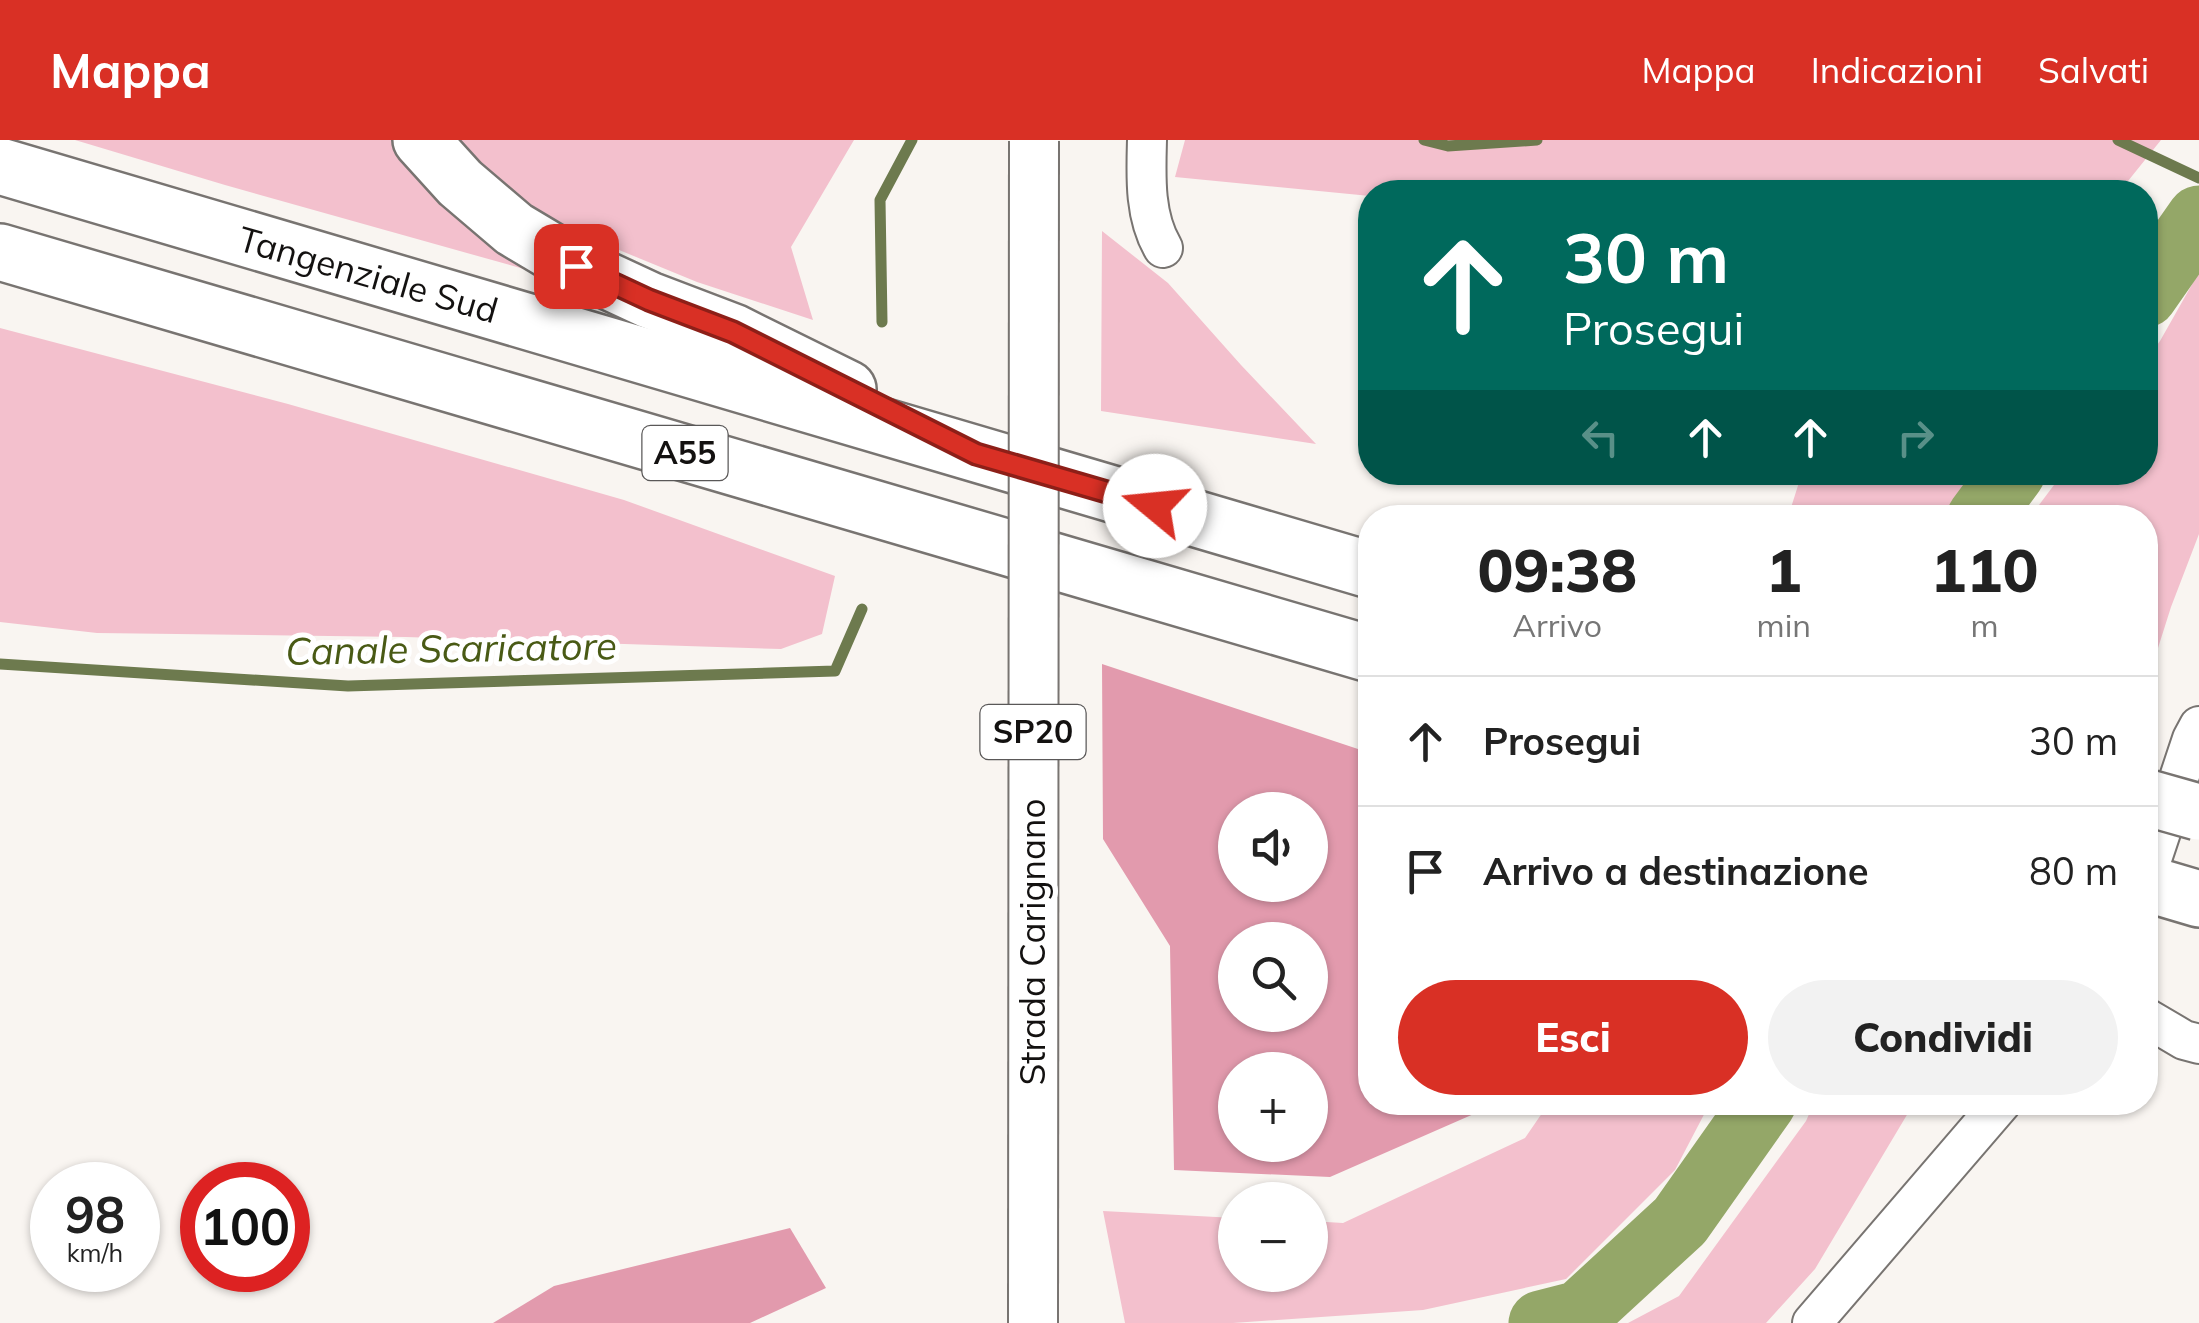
<!DOCTYPE html>
<html lang="it">
<meta charset="utf-8">
<style>
:root{--surface:#fff;--page:#f2f2f2;--text:#222;--muted:#767676;--line:#e0e0e0;--accent:#d93025}
body{margin:0;font-family:Mulish,sans-serif;background:var(--page);color:var(--text);height:100vh;display:flex;flex-direction:column;font-size:38px;white-space:nowrap}
*{box-sizing:border-box;margin:0}
p{font-size:32px;color:var(--muted)}
.icon{flex:none;width:55px;height:55px;fill:none;stroke:currentColor;stroke-width:2;stroke-linecap:round;stroke-linejoin:round}
.map{position:relative;flex:1;overflow:hidden}
.details{position:absolute;left:1358px;top:365px;width:800px;height:610px;display:flex;flex-direction:column;background:var(--surface);border-radius:40px;box-shadow:0 2px 8px #0004}
.details>*{flex:none}
.hud{position:absolute;left:1358px;top:40px;width:800px;height:305px;border-radius:40px;box-shadow:0 2px 8px #0004;background:#00695c;color:#fff;overflow:hidden}
.buttons{position:absolute;left:1218px;top:652px;display:grid;gap:20px}
.buttons a{display:grid;place-items:center;width:110px;height:110px;border-radius:50%;background:var(--surface);box-shadow:0 2px 8px #0004;font-size:50px}
.speed{position:absolute;left:30px;top:1022px;display:flex;gap:20px;font-size:50px;font-weight:700;text-align:center}
.speed>*{display:grid;place-content:center;width:130px;height:130px;border-radius:50%;background:var(--surface);box-shadow:0 2px 8px #0004;line-height:1}
.speed small{font-size:25px;font-weight:400}
.speed .limit{border:15px solid #d22;background:#fff;color:#111}
.pin{position:absolute;display:grid;place-items:center;width:85px;height:85px;color:#fff;margin:-42px;border-radius:20px;box-shadow:0 5px 15px #0006}
.me{position:absolute;width:110px;margin:-55px;rotate:287deg;stroke-linejoin:round;filter:drop-shadow(0 0 8px #0008)}
.turn{display:flex;align-items:center;gap:35px;height:210px;padding:0 40px;font-size:45px}
.turn .icon{width:130px;height:130px;stroke-width:2.5}
.turn b{display:block;font-size:70px;line-height:85px}
.lanes{display:flex;align-items:center;height:95px;padding:0 40px;background:#0003;justify-content:center;gap:50px;direction:ltr}
.lanes .off{opacity:.35}
.eta{display:flex;justify-content:space-evenly;align-items:center;height:170px;text-align:center}
.eta b{font-size:60px;font-weight:800;line-height:70px}
.cta{display:flex;gap:20px;margin-top:auto;padding:20px 40px}
.cta a{flex:1;height:115px;border-radius:60px;background:var(--accent);color:#fff;font-size:40px;font-weight:800;line-height:115px;text-align:center}
.cta a+a{background:var(--page);color:var(--text)}
ul{padding:0;list-style:none}
li{display:flex;align-items:center;gap:30px;height:130px;padding:0 40px;border-top:2px solid var(--line)}
li div{flex:1}
li b{display:block;font-size:38px}
li em{font-style:normal}
header{display:flex;align-items:center;gap:60px;box-sizing:border-box;height:140px;padding:0 50px;background:var(--accent);color:#fff}
header strong{font-size:48px}
nav{display:flex;gap:55px;margin-inline-start:auto;font-size:35px}
.map>svg:first-child{display:block}
</style>
<header>
<strong>Mappa</strong>
<nav><a>Mappa</a><a>Indicazioni</a><a>Salvati</a></nav>
</header>
<div class="map">
<svg width="2199" height="1183" viewBox="0 0 2199 1183">
<rect width="100%" height="100%" fill="#f9f5f1"/>
<g fill="#f3c0cd">
<path d="M75,0H395L535,122L531,131L225,45Z"/>
<path d="M456,0H854L791,107L813,180L697,142L546,80Z"/>
<path d="M1185,0H2161L2124,46V52H1370V56L1175,37Z"/>
<path d="M1102,91L1168,143L1241,225L1316,304L1101,271Z"/>
<path d="M2199,132V394L2171,467L2145,549V378L2030,377L2063,333L2145,332V221L2160,201Z"/>
<path d="M0,188L288,264L624,360L835,436L822,494L781,509L405,497L97,493L0,482Z"/>
<path d="M1802,333V332L1975,333L1944,377H1788Z"/>
<path d="M1549,963H1710L1675,1030L1566,1139L1423,1170L1233,1183H1125L1103,1071L1235,1078V1135H1310V1081L1343,1083L1525,998Z"/>
<path d="M1814,963H1914L1815,1129L1766,1183H1628L1679,1156L1806,981Z"/>
</g>
<g fill="#e29aad" fill-rule="evenodd">
<path d="M1102,524L1370,613V962L1485,963L1476,973L1330,1037L1174,1030L1170,806L1103,699ZM1235,670H1310V745H1235ZM1235,800H1310V875H1235ZM1235,930H1310V1005H1235Z"/>
<path d="M790,1088L826,1148L750,1183H493L554,1146Z"/>
</g>
<g fill="none" stroke-linecap="round" stroke-linejoin="round">
<g stroke="#6d7a4e" stroke-width="11">
<path d="M1424,0L1448,6L1537,0"/>
<path d="M2118,0L2199,38"/>
<path d="M882,182L880,60L912,0"/>
<path d="M0,524L348,546L835,531L862,469"/>
</g>
<g stroke="#94a768" stroke-width="65">
<path d="M2145,155L2199,78"/>
<path d="M1979,378L2013,332"/>
<path d="M1541,1183L1580,1173L1680,1081L1764,962"/>
</g>
<defs>
<g id="minor">
<path d="M1147,0C1146,36 1144,76 1163,108"/>
<path d="M2145,740L2192,599L2199,586"/>
<path d="M2145,877L2184,900L2199,904"/>
<path d="M1812,1183L2002,962"/>
</g>
<g id="highway">
<path d="M421,0L460,43L514,89L576,126L649,160L733,192L848,249"/>
<path d="M0,26L1370,430"/>
<path d="M0,112L1370,514"/>
<path d="M2145,743L2199,759"/>
</g>
</defs>
<use href="#minor" stroke="#787471" stroke-width="42"/>
<use href="#highway" stroke="#787471" stroke-width="60"/>
<use href="#minor" stroke="#fff" stroke-width="38"/>
<use href="#highway" stroke="#fff" stroke-width="55"/>
<defs>
<path id="major-bridge" d="M1033,1183L1034,1"/>
<path id="highway-bridge" d="M2145,657L2198,672"/>
</defs>
<use href="#major-bridge" stroke="#787471" stroke-width="52" stroke-linecap="butt"/>
<use href="#highway-bridge" stroke="#787471" stroke-width="60" stroke-linecap="butt"/>
<use href="#major-bridge" stroke="#fff" stroke-width="48"/>
<use href="#highway-bridge" stroke="#fff" stroke-width="55"/>
</g>
<g fill="none" stroke-linecap="round" stroke-linejoin="round">
<defs>
<path id="route" d="M576,126L649,160L733,192L976,314L1155,366"/>
</defs>
<use href="#route" stroke="#8d1f18" stroke-width="25"/>
<use href="#route" stroke="#d93025" stroke-width="18"/>
</g>
<g text-anchor="middle" stroke-width="10" stroke-linejoin="round" paint-order="stroke">
<g fill="#fff" stroke="#5a5858" stroke-width="2.5">
<rect x="642.5" y="286" width="85" height="54" rx="8"/>
<rect x="980.5" y="565" width="105" height="54" rx="8"/>
</g>
<g font-size="32" font-weight="bold" fill="#131110">
<text x="685" y="324">A55</text>
<text x="1033" y="603">SP20</text>
</g>
<g font-size="35" fill="#131110" stroke="#fff">
<text transform="translate(368 135) rotate(16)" y="12">Tangenziale Sud</text>
<text transform="translate(1033 802) rotate(-90)" y="12">Strada Carignano</text>
</g>
<g font-size="38" font-style="italic" fill="#495a15" stroke="#fff">
<text transform="translate(451 509) rotate(-1)" y="13">Canale Scaricatore</text>
</g>
</g>
</svg>
<div class="buttons">
<a><svg class="icon" aria-label="sound" viewBox="0 0 24 24"><path d="M4 9h4l5-4v14l-5-4H4zM17 9q2 3 0 6"/></svg></a>
<a><svg class="icon" aria-label="search" viewBox="0 0 24 24"><circle cx="10" cy="10" r="6"/><path d="M15 15l6 6"/></svg></a>
<a>+</a>
<a>−</a>
</div>
<div class="speed"><div>98<small>km/h</small></div><div class="limit">100</div></div>
<div class="pin" style="left:576px;top:126px;background:#d93025"><svg class="icon" aria-label="arrive" viewBox="0 0 24 24"><path d="M6 21V4h12l-3 4 3 4H6"/></svg></div>
<svg class="me" style="left:1155px;top:366px" viewBox="-20 -20 40 40"><circle r="19" fill="#fff"/><path d="M0-13L10 11 0 6-10 11z" fill="#d93025"/></svg>
<div class="hud">
<div class="turn"><svg class="icon" aria-label="ahead" viewBox="0 0 24 24"><path d="M12 20V5M6 11l6-6 6 6"/></svg><div><b>30 m</b>Prosegui</div></div>
<div class="lanes"><svg class="icon off" aria-label="left" viewBox="0 0 24 24"><path d="M17 20v-9H6M10 6l-5 5 5 5"/></svg><svg class="icon" aria-label="ahead" viewBox="0 0 24 24"><path d="M12 20V5M6 11l6-6 6 6"/></svg><svg class="icon" aria-label="ahead" viewBox="0 0 24 24"><path d="M12 20V5M6 11l6-6 6 6"/></svg><svg class="icon off" aria-label="right" viewBox="0 0 24 24"><path d="M7 20v-9h11M14 6l5 5-5 5"/></svg></div>
</div>
<section class="details">
<div class="eta">
<div><b>09:38</b><p>Arrivo</p></div>
<div><b>1</b><p>min</p></div>
<div><b>110</b><p>m</p></div>
</div>
<ul>
<li><svg class="icon" aria-label="ahead" viewBox="0 0 24 24"><path d="M12 20V5M6 11l6-6 6 6"/></svg><div><b>Prosegui</b></div><em>30 m</em></li>
<li><svg class="icon" aria-label="arrive" viewBox="0 0 24 24"><path d="M6 21V4h12l-3 4 3 4H6"/></svg><div><b>Arrivo a destinazione</b></div><em>80 m</em></li>
</ul>
<div class="cta"><a>Esci</a><a>Condividi</a></div>
</section>
</div>
